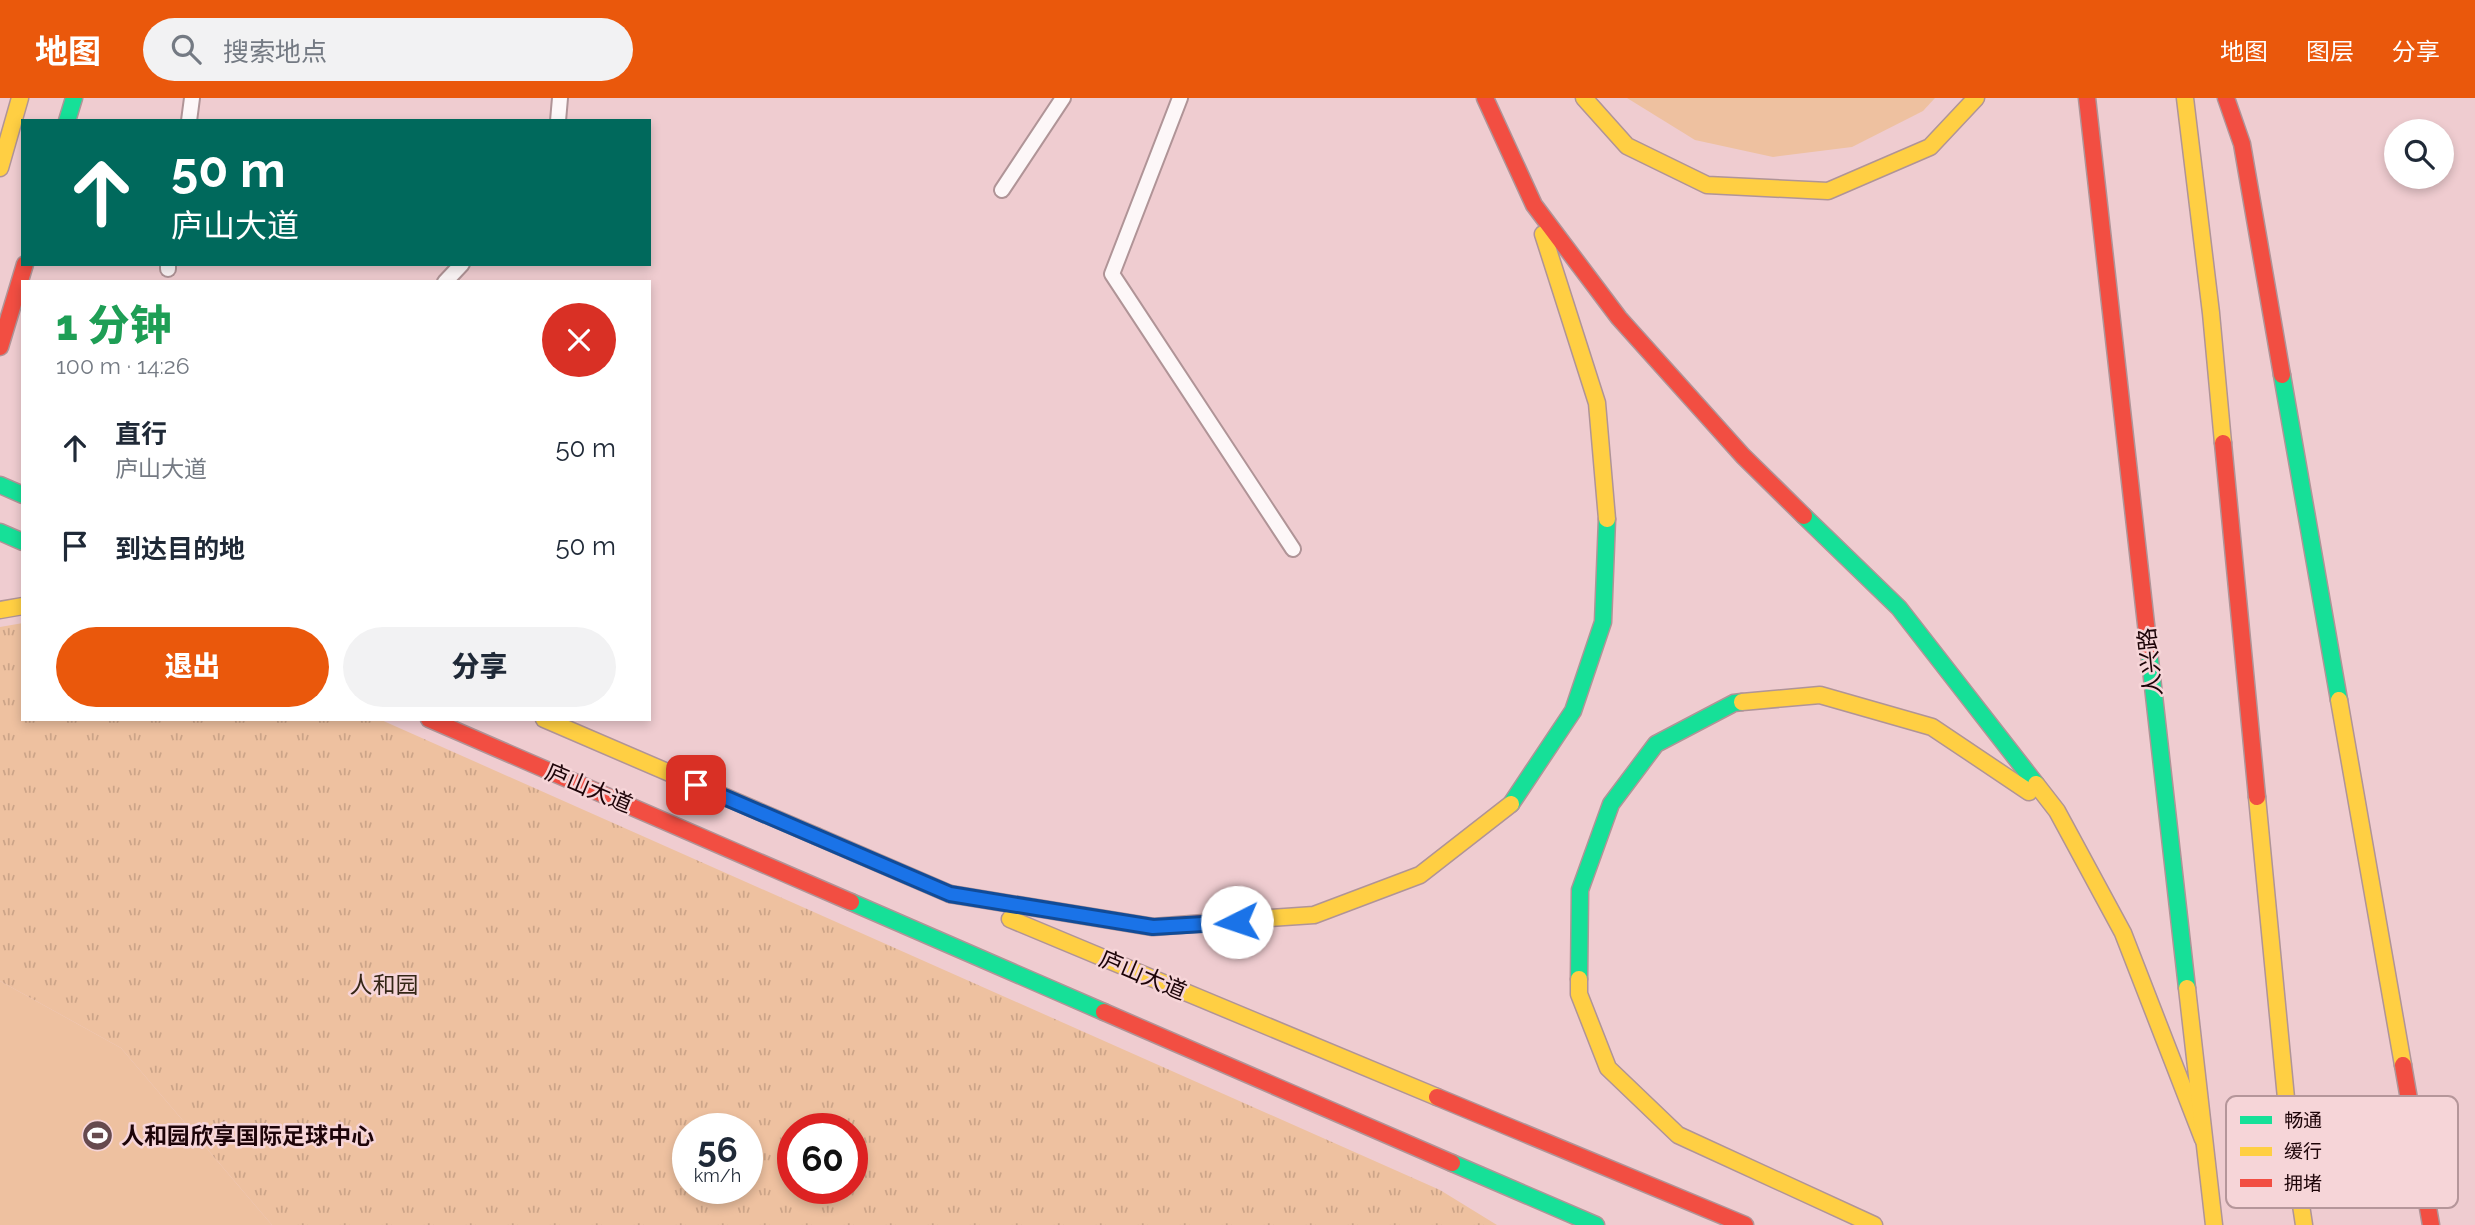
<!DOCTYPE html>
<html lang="zh">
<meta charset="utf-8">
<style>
:root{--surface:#fff;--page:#f2f2f3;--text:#1f2937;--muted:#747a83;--accent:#ea580c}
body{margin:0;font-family:Raleway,"Noto Sans SC",sans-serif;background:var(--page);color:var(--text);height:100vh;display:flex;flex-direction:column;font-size:26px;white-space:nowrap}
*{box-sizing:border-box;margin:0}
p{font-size:23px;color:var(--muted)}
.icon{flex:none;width:38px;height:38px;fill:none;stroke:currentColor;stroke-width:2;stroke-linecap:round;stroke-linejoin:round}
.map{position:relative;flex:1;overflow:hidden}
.side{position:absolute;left:21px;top:182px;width:630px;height:441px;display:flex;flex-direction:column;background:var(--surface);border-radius:0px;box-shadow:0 4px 10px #0003}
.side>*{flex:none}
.top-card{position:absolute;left:21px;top:21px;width:630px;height:147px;border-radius:0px;box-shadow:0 4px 10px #0003;background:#00695c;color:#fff;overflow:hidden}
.tools{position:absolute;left:2384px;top:21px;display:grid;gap:14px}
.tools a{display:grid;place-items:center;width:70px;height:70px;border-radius:50%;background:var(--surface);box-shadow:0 4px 10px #0003;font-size:35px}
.speed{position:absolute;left:672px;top:1015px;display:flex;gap:14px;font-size:35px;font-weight:700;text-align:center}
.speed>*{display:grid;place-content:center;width:91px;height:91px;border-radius:50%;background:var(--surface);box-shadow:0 4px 10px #0003;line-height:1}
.speed small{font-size:18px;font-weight:400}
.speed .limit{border:10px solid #d22;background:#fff;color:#111}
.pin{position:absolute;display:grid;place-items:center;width:60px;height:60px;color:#fff;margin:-30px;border-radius:14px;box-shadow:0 4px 10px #0006}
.me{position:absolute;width:77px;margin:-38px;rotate:266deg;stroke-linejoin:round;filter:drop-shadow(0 0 5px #0008)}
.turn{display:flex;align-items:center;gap:24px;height:147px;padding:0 35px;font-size:32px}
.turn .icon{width:91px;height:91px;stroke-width:2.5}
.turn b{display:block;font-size:49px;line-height:60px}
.round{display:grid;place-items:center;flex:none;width:74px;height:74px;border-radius:37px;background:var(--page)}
.head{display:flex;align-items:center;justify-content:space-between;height:119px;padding:0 35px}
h1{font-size:42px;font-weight:800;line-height:52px;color:#1e9e55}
.button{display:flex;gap:14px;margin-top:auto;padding:14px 35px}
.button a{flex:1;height:80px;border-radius:42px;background:var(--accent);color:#fff;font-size:28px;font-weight:800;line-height:80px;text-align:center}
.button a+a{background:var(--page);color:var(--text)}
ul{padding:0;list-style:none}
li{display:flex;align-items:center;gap:21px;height:98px;padding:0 35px}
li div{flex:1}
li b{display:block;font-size:26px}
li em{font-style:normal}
header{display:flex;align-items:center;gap:42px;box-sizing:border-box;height:98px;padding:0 35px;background:var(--accent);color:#fff}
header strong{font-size:33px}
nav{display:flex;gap:38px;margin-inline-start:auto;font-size:24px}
.search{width:490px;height:63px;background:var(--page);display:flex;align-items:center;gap:18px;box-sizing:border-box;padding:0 24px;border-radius:38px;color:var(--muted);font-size:26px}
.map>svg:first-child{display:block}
</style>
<header>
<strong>地图</strong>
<div class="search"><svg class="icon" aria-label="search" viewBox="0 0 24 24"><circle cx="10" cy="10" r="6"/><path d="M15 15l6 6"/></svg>搜索地点</div>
<nav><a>地图</a><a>图层</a><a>分享</a></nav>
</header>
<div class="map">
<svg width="2475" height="1127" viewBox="0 0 2475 1127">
<defs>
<pattern id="park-tufts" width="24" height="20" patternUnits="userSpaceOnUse" patternTransform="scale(1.75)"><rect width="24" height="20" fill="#eec1a0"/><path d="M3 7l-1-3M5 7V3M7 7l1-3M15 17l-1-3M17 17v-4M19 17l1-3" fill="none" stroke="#cca488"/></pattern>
</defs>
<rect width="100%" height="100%" fill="#efccd0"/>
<g fill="#eec1a0">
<path d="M1627,0H1935L1923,13L1852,49L1773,59L1695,42Z"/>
<path d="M0,883L121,950L272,1127H0Z"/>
</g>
<path fill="url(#park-tufts)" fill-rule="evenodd" d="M23,525V621H379L1440,1092L1497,1127H272L121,950L0,883V529ZM688,1031H747V1090H688ZM793,1031H852V1090H793Z"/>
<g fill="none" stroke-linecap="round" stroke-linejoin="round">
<defs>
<g id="lane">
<path d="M1180,0L1112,176L1293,451"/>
<path d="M189,23L192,0"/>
<path d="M558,23L560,0"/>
<path d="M1002,92L1063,0"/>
<path d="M168,171V166"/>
<path d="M445,184L462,166"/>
</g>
<g id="fast">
<path d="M67,23L74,0"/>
<path d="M2282,277L2339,602"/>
<path d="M0,387L23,397"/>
<path d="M1804,418L1899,510L2036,686"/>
<path d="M0,434L23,444"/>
<path d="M2149,553L2187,890"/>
<path d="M1511,706L1573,613L1603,524L1607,421"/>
<path d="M816,738L950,796"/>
<path d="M851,804L1104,914"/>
<path d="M1579,881L1580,792L1611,706L1656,646L1734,605L1742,604"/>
<path d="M1452,1065L1596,1127"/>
</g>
<g id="slow">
<path d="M1584,0L1627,48L1707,87L1828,93L1930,49L1976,0"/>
<path d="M2185,0L2211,215L2223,345"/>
<path d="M0,70L20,0"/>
<path d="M1543,136L1597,305L1607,421"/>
<path d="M0,512L23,508"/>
<path d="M2339,602L2403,967"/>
<path d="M1742,604L1820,597L1932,629L2029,694"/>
<path d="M544,621L816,738"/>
<path d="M2036,686L2057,713L2123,835L2203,1041"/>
<path d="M2257,699L2288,1021L2304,1127"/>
<path d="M1010,821L1437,999"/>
<path d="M1256,821L1314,817L1420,777L1511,706"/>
<path d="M1579,881V896L1608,970L1678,1037L1874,1127"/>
<path d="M2187,890L2214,1127"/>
</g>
<g id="jam">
<path d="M1485,0L1534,107L1619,220L1743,358L1804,418"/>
<path d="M2087,0L2149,553"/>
<path d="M2226,0L2242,46L2282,277"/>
<path d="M0,249L25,166"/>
<path d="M2223,345L2257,699"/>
<path d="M429,621L851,804"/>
<path d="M950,796L1153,829L1256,821"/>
<path d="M1104,914L1452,1065"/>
<path d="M2403,967L2431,1127"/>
<path d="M1437,999L1745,1127"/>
</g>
</defs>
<use href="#lane" stroke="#b09497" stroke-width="18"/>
<use href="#fast" stroke="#b09497" stroke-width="19"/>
<use href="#slow" stroke="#b09497" stroke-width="19"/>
<use href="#jam" stroke="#b09497" stroke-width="19"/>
<use href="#lane" stroke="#fdf7f8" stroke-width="14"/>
<use href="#fast" stroke="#16e098" stroke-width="16"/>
<use href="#slow" stroke="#ffcf43" stroke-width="16"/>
<use href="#jam" stroke="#f24e42" stroke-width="16"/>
</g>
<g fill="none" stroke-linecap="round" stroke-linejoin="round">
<defs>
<path id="route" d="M696,687L950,796L1153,829L1237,824"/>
</defs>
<use href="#route" stroke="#114b97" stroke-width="18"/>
<use href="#route" stroke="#1a73e8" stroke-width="12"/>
</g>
<defs>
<symbol id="stadium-disc" viewBox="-11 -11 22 22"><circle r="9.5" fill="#664a4e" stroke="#f6d5d8"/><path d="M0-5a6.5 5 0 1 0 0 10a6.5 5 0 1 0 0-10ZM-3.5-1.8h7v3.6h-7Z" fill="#fff"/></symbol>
</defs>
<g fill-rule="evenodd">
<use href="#stadium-disc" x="80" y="1020" width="35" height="35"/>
</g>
<g text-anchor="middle" stroke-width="5" stroke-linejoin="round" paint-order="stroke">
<g font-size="23" fill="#1d0408" stroke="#f6d5d8">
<text transform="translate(2150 564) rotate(-96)" y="8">人兴路</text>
<text transform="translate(589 690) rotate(23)" y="8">庐山大道</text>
<text transform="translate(1143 877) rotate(23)" y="8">庐山大道</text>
</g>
<g font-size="23" fill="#342616" stroke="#f6d5d8">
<text x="384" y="895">人和园</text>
</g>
<g font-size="23" font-weight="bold" fill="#1d0408" stroke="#f6d5d8" text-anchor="start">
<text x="121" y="1046">人和园欣享国际足球中心</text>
</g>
</g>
<rect x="2226" y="998" width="232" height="112" rx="10" fill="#f6d5d8" stroke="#b5969a" stroke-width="2"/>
<rect x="2240" y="1018" width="32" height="8" fill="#16e098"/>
<rect x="2240" y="1049" width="32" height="9" fill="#ffcf43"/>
<rect x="2240" y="1081" width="32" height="8" fill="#f24e42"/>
<g font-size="19" fill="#1d0408">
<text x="2284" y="1029">畅通</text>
<text x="2284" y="1060">缓行</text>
<text x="2284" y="1092">拥堵</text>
</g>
</svg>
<div class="tools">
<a><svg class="icon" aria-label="search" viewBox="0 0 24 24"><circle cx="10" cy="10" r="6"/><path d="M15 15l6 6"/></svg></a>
</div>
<div class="speed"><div>56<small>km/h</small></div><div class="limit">60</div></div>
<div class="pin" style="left:696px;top:687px;background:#d93025"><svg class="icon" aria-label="arrive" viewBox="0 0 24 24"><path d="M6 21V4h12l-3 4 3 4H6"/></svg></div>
<svg class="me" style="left:1237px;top:824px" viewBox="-20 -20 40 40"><circle r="19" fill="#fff"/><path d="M0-13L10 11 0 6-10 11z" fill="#1a73e8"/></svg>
<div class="top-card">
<div class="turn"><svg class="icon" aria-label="ahead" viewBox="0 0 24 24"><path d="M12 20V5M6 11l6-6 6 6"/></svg><div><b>50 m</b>庐山大道</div></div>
</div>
<section class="side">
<div class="head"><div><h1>1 分钟</h1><p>100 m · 14:26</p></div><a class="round" style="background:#d93025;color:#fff"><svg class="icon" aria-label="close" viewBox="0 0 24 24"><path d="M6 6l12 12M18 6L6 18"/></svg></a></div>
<ul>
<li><svg class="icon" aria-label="ahead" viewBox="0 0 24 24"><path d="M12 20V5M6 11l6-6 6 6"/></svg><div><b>直行</b><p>庐山大道</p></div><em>50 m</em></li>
<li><svg class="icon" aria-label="arrive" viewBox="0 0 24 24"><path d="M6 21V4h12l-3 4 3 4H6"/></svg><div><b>到达目的地</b></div><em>50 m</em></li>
</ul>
<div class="button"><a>退出</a><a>分享</a></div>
</section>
</div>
